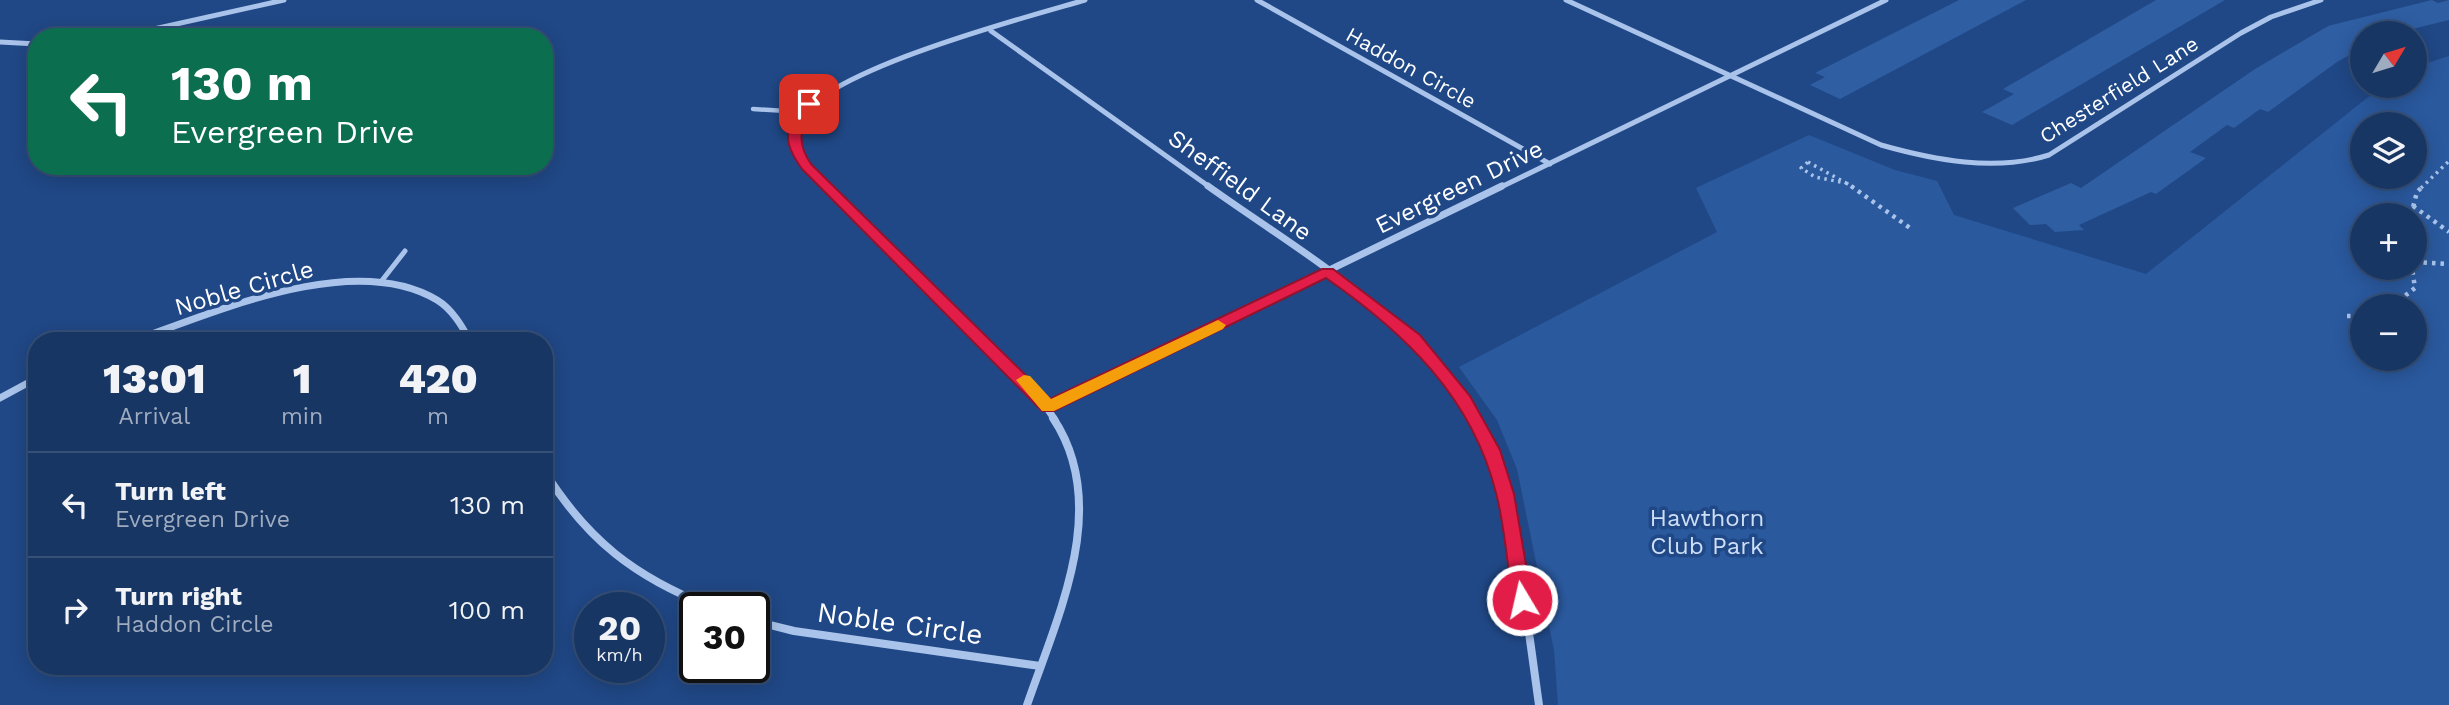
<!DOCTYPE html>
<meta charset="utf-8">
<style>
:root{--surface:#183664;--page:#25416d;--text:#f1f3f6;--muted:#9fabbf;--line:#365078}
body{margin:0;font-family:"Work Sans",sans-serif;background:var(--page);color:var(--text);height:100vh;display:flex;flex-direction:column;font-size:26px;white-space:nowrap}
*{box-sizing:border-box;margin:0}
p{font-size:23px;color:var(--muted)}
.icon{flex:none;width:38px;height:38px;fill:none;stroke:currentColor;stroke-width:2;stroke-linecap:round;stroke-linejoin:round}
.map{position:relative;flex:1;overflow:hidden}
.panel{position:absolute;left:28px;top:332px;width:525px;height:343px;display:flex;flex-direction:column;background:var(--surface);border-radius:28px;box-shadow:0 4px 18px #0003,0 0 0 2px var(--line)}
.panel>*{flex:none}
.top-card{position:absolute;left:28px;top:28px;width:525px;height:147px;border-radius:28px;box-shadow:0 4px 18px #0003,0 0 0 2px var(--line);background:#0b6e4f;color:#fff;overflow:hidden}
.needle{width:46px;rotate:52deg}
.controls{position:absolute;left:2350px;top:21px;display:grid;gap:14px}
.controls a{display:grid;place-items:center;width:77px;height:77px;border-radius:50%;background:var(--surface);box-shadow:0 4px 18px #0003,0 0 0 2px var(--line);font-size:35px}
.speed{position:absolute;left:574px;top:592px;display:flex;gap:14px;font-size:35px;font-weight:700;text-align:center}
.speed>*{display:grid;place-content:center;width:91px;height:91px;border-radius:50%;background:var(--surface);box-shadow:0 4px 18px #0003,0 0 0 2px var(--line);line-height:1}
.speed small{font-size:18px;font-weight:400}
.speed .limit{border:4px solid #111;border-radius:10px;background:#fff;color:#111}
.pin{position:absolute;display:grid;place-items:center;width:60px;height:60px;color:#fff;margin:-30px;border-radius:14px;box-shadow:0 4px 10px #0006}
.me{position:absolute;width:77px;margin:-38px;rotate:351deg;stroke-linejoin:round;filter:drop-shadow(0 0 5px #0008)}
.turn{display:flex;align-items:center;gap:24px;height:147px;padding:0 28px;font-size:32px}
.turn .icon{width:91px;height:91px;stroke-width:2.5}
.turn b{display:block;font-size:49px;line-height:60px}
.eta{display:flex;justify-content:space-evenly;align-items:center;height:119px;text-align:center}
.eta b{font-size:42px;font-weight:800;line-height:49px}
ul{padding:0;list-style:none}
li{display:flex;align-items:center;gap:21px;height:105px;padding:0 28px;border-top:2px solid var(--line)}
li div{flex:1}
li b{display:block;font-size:26px}
li em{font-style:normal}
.map>svg:first-child{display:block}
</style>
<div class="map">
<svg width="2449" height="705" viewBox="0 0 2449 705">
<rect width="100%" height="100%" fill="#204886"/>
<path fill="#2a599e" fill-rule="evenodd" d="M2449,56V705H1558L1554,650L1517,469L1497,420L1459,367L1717,232L1696,188L1809,135L1895,170L1937,181L1954,215L2146,274L2367,98L2387,86H2415V67ZM2362,124H2415V177H2362ZM2362,215H2415V268H2362ZM2362,306H2415V359H2362Z"/>
<g fill="#2f5ea3">
<path d="M1959,0H2026L1840,99L1810,85L1825,77L1815,73Z"/>
<path d="M2156,0H2225L2012,125L1982,112L2014,94L2003,89Z"/>
<path d="M2432,0L2438,3L2449,0V20L2396,33H2362V48L2337,62L2268,112L2260,109L2234,128L2227,125L2190,152L2206,158L2156,194L2151,192L2079,225L2084,230L2055,232L2046,224L2030,225L2013,208L2071,183L2081,188L2255,69L2328,26Z"/>
</g>
<g fill="none" stroke-linecap="round" stroke-linejoin="round">
<g stroke="#a9c3ea" stroke-width="3.5" stroke-dasharray="2.5 4.5" stroke-linecap="butt">
<path d="M1808,162L1846,183L1815,177L1801,168Z"/>
<path d="M1846,183L1854,188"/>
<path d="M2421,188L2449,161"/>
</g>
<g stroke="#a9c3ea" stroke-width="4.5" stroke-dasharray="3.5 5" stroke-linecap="butt">
<path d="M1851,186L1910,228"/>
<path d="M2413,206L2449,232"/>
<path d="M2411,215L2417,192L2423,186"/>
<path d="M2415,262L2449,264"/>
<path d="M2392,306L2415,288L2412,268"/>
<path d="M2347,316H2362"/>
</g>
<path stroke="#a9c3ea" stroke-width="4.5" d="M753,109L802,112"/>
<path stroke="#a9c3ea" stroke-width="5" d="M380,283L405,251"/>
<g stroke="#a9c3ea" stroke-width="5">
<path d="M1257,0L1550,164"/>
<path d="M1566,0L1881,145C1934,160 1995,172 2049,155L2241,33L2271,17L2321,0"/>
<path d="M991,31L1211,188"/>
<path d="M118,37L284,0"/>
<path d="M0,42L37,44"/>
<path d="M830,188C813,172 789,153 796,126C810,73 1031,16 1085,0"/>
<path d="M1499,188L1886,0"/>
</g>
<g stroke="#a9c3ea" stroke-width="7">
<path d="M828,186L1034,389L1055,420"/>
<path d="M1208,186C1290,245 1433,328 1475,420"/>
<path d="M133,341C215,312 354,250 437,300C452,309 462,326 470,341"/>
<path d="M0,398L37,378"/>
<path d="M1048,407L1502,186"/>
</g>
<g stroke="#a9c3ea" stroke-width="8">
<path d="M1474,418C1516,509 1525,607 1539,705"/>
<path d="M544,471C588,541 635,577 711,607"/>
<path d="M754,621L794,631L1040,666"/>
<path d="M1027,705C1057,617 1112,506 1053,418"/>
</g>
</g>
<path fill="#e11d48" stroke="#92132f" stroke-width="2" d="M804,101L815,104C801,126 795,141 811,164L1050,399L1322,269H1333L1420,335L1470,396L1500,450L1514,494L1532,600L1529,605H1515L1513,600C1507,565 1505,527 1496,493C1472,397 1405,333 1326,278L1054,411H1042L802,169C781,140 785,130 804,101Z"/>
<path fill="#f59e0b" d="M1218,320L1226,325L1223,329L1054,411H1042L1016,380L1024,375L1030,376L1051,399Z"/>
<g text-anchor="middle" stroke-width="7" stroke-linejoin="round" paint-order="stroke">
<g font-size="21" fill="#fff" stroke="#204886">
<text transform="translate(1411 68) rotate(29)" y="7">Haddon Circle</text>
<text transform="translate(2119 90) rotate(-32)" y="7">Chesterfield Lane</text>
</g>
<g font-size="24" fill="#fff" stroke="#204886">
<text transform="translate(1240 185) rotate(36)" y="8">Sheffield Lane</text>
<text transform="translate(1459 187) rotate(-26)" y="8">Evergreen Drive</text>
<text transform="translate(244 288) rotate(-16)" y="8">Noble Circle</text>
</g>
<g font-size="24" fill="#cddef7" stroke="#204886">
<text x="1707" y="526">Hawthorn<tspan x="1707" dy="28">Club Park</tspan></text>
</g>
<g font-size="28" fill="#fff" stroke="#204886">
<text transform="translate(900 623) rotate(8)" y="10">Noble Circle</text>
</g>
</g>
</svg>
<div class="controls">
<a><svg class="needle" viewBox="-14 -14 28 28"><path d="M0-13l5 13h-10z" fill="#e53935"/><path d="M0 13l5-13h-10z" fill="#9fabbf"/></svg></a>
<a><svg class="icon" aria-label="layers" viewBox="0 0 24 24"><path d="M12 4l9 5-9 5-9-5zM3 14l9 5 9-5"/></svg></a>
<a>+</a>
<a>−</a>
</div>
<div class="speed"><div>20<small>km/h</small></div><div class="limit">30</div></div>
<div class="pin" style="left:809px;top:104px;background:#d93025"><svg class="icon" aria-label="arrive" viewBox="0 0 24 24"><path d="M6 21V4h12l-3 4 3 4H6"/></svg></div>
<svg class="me" style="left:1522px;top:600px" viewBox="-20 -20 40 40"><circle r="17" fill="#e11d48" stroke="#fff" stroke-width="3"/><path d="M0-11L8 9 0 5-8 9z" fill="#fff"/></svg>
<div class="top-card">
<div class="turn"><svg class="icon" aria-label="left" viewBox="0 0 24 24"><path d="M17 20v-9H6M10 6l-5 5 5 5"/></svg><div><b>130 m</b>Evergreen Drive</div></div>
</div>
<section class="panel">
<div class="eta">
<div><b>13:01</b><p>Arrival</p></div>
<div><b>1</b><p>min</p></div>
<div><b>420</b><p>m</p></div>
</div>
<ul>
<li><svg class="icon" aria-label="left" viewBox="0 0 24 24"><path d="M17 20v-9H6M10 6l-5 5 5 5"/></svg><div><b>Turn left</b><p>Evergreen Drive</p></div><em>130 m</em></li>
<li><svg class="icon" aria-label="right" viewBox="0 0 24 24"><path d="M7 20v-9h11M14 6l5 5-5 5"/></svg><div><b>Turn right</b><p>Haddon Circle</p></div><em>100 m</em></li>
</ul>
</section>
</div>
